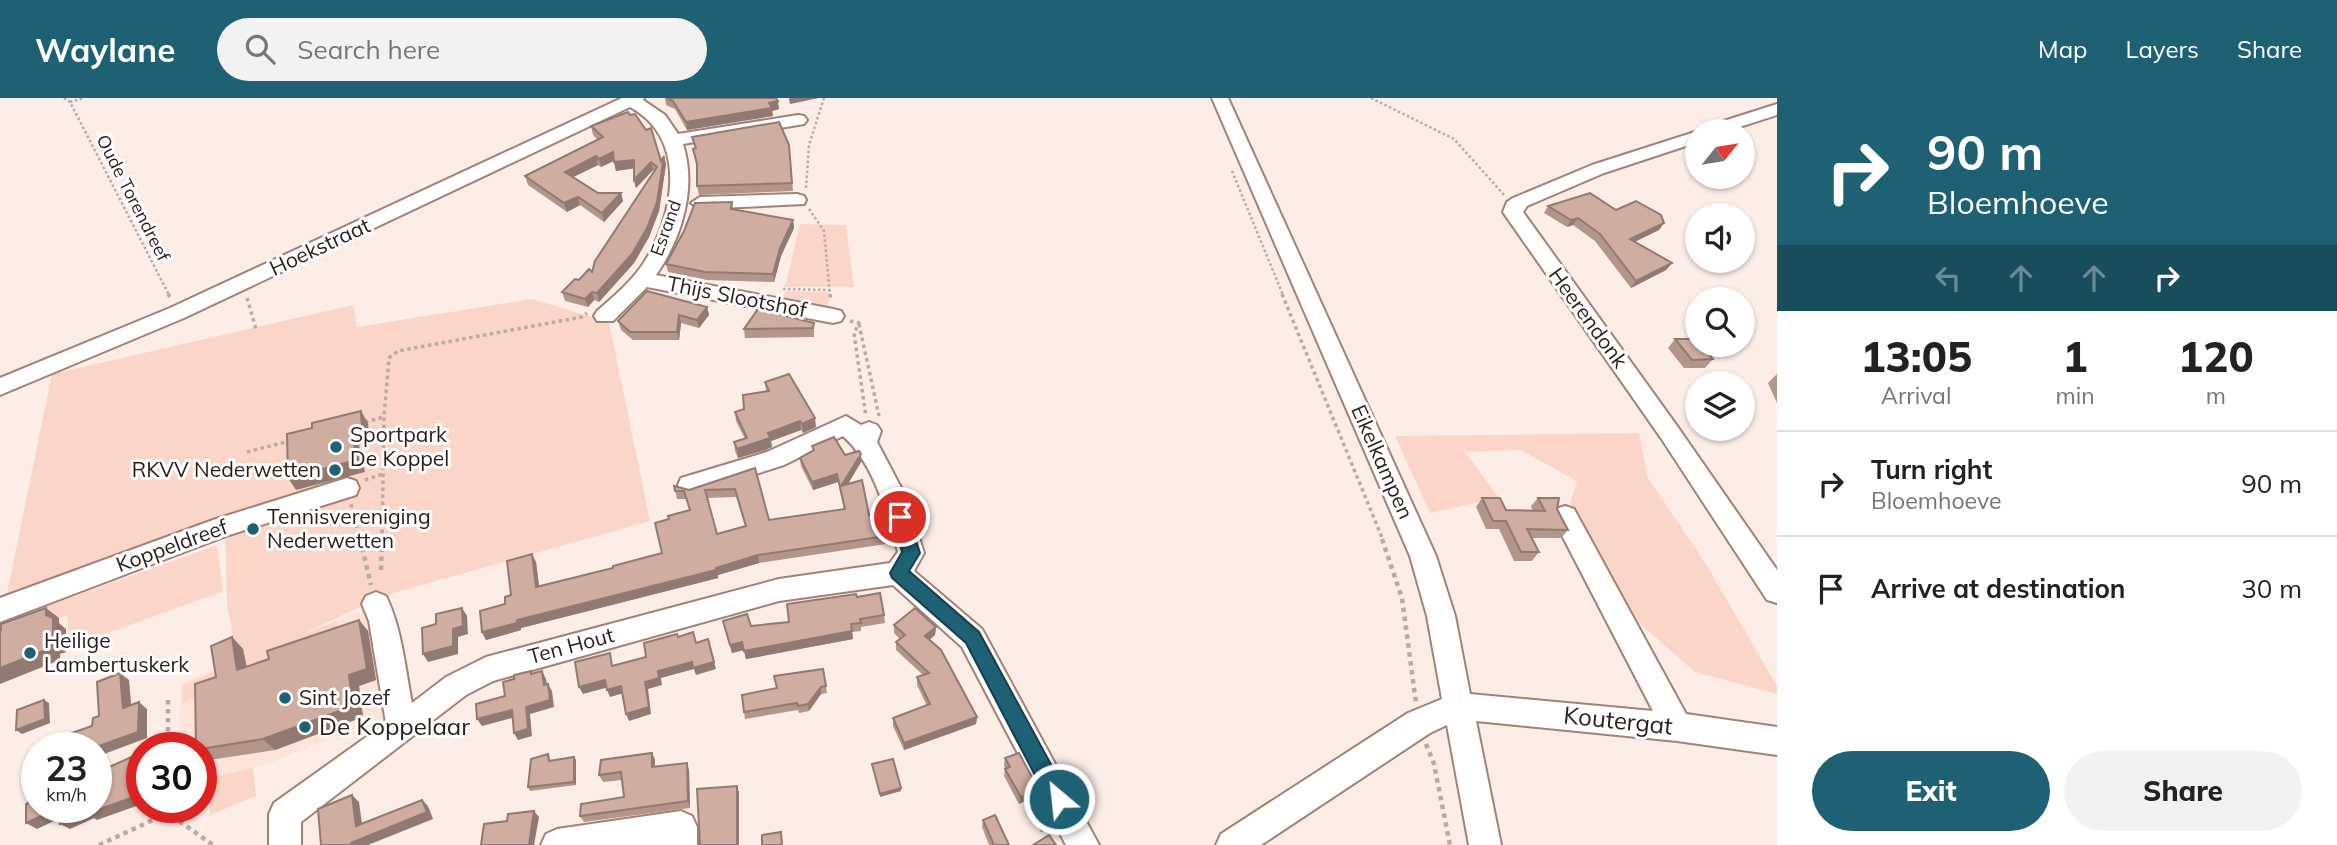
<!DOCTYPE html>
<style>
:root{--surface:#fff;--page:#f2f2f2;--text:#222;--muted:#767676;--line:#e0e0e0;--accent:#1e6174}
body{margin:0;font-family:Mulish,sans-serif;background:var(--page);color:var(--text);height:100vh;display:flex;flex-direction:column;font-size:26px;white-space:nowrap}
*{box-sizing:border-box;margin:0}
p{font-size:23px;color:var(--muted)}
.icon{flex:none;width:38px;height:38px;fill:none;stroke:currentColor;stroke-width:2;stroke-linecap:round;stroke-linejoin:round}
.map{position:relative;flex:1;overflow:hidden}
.details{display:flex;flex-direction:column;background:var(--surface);width:560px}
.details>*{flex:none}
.banner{background:#1e6174;color:#fff;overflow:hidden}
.needle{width:46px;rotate:60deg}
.tools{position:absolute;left:1685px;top:21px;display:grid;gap:14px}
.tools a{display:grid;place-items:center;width:70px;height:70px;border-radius:50%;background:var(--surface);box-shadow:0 2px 5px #0004;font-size:35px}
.speed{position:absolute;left:21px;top:634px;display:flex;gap:14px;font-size:35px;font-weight:700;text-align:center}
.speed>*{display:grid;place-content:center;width:91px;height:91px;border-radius:50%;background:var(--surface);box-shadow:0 2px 5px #0004;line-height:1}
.speed small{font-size:18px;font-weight:400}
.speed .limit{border:10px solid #d22;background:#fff;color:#111}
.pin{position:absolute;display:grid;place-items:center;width:60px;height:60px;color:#fff;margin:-30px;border:4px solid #fff;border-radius:50%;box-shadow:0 2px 7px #0007}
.me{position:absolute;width:77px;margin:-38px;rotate:332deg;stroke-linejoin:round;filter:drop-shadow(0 0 5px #0008)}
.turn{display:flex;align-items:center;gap:24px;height:147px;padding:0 35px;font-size:32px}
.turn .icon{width:91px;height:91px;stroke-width:2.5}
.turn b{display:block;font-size:49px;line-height:60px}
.lanes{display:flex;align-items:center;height:66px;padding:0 35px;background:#0003;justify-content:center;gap:35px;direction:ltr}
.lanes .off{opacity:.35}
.eta{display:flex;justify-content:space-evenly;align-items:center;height:119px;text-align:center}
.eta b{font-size:42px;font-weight:800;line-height:49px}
.action{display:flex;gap:14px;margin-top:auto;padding:14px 35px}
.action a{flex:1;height:80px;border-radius:42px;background:var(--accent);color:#fff;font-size:28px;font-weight:800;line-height:80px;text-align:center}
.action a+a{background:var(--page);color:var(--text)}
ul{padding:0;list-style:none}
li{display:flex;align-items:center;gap:21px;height:105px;padding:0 35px;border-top:2px solid var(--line)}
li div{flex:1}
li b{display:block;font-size:26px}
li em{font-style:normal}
header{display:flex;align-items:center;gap:42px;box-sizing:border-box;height:98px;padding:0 35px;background:var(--accent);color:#fff}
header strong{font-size:33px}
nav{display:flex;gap:38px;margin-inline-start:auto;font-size:24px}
.search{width:490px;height:63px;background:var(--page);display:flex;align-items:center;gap:18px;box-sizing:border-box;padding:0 24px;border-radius:38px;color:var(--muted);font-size:26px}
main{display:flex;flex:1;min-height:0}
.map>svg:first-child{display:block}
</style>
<header>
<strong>Waylane</strong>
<div class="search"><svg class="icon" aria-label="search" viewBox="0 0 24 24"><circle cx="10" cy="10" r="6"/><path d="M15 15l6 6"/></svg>Search here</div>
<nav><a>Map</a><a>Layers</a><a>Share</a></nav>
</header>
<main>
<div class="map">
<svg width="1777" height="747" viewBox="0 0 1777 747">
<rect width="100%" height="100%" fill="#fcede7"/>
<path fill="#fee3d9" d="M373,508L392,615L270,665L201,685V649H178L181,585Z"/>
<g fill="#fbd6c8">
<path d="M800,126L846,127L854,189H785Z"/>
<path d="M786,193L826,194L830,196L828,209L822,212L780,203Z"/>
<path d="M532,201L609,224L650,423L383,498L299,538L337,523L340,541L277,570L182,605L183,587L238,564L227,507L225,423L6,500L52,276L353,207L357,229Z"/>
<path d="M1639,335L1648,380L1706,466L1777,588V596L1695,574L1631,518L1570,406L1577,383L1521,352L1465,354L1499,400L1430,415L1395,338Z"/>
<path d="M217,447L223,493L70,549L67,518L42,525L41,510Z"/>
<path d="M253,670L256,698L210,717L209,680Z"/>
</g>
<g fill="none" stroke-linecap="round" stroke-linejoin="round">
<defs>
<g id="minor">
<path d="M622,0H644L643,2L665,17L678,36L798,17L804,18L807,22L804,26L798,27L683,46C697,90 682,140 656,177L833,211L841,213L844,218L841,223L833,225L647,189L613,223H597L594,218L597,213C613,199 631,184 643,166C674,119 689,41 630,9L184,220L0,297V280L170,210Z"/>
<path d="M1212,0H1228L1436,458L1455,518L1470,596L1653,613L1552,418L1556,411L1565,408L1574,411L1686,616L1777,629V657L1677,643L1476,623L1501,747H1469L1447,627L1430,635L1261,747H1216L1221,736L1408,615L1442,601L1427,518L1410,458Z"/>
<path d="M1777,6V17L1727,33H1702L1705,29Z"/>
<path d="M1698,33V44L1604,75L1527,108L1523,114L1677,328L1777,472V505L1767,502L1661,340L1503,114L1507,104L1513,100L1592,67Z"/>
<path d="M797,96L804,98L806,102L804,106L700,111L691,105L700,99Z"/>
<path d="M846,318L861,327L869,324L877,327L881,333L877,344L907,401L924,455L914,473L982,531L1099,747H1066L962,549L893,487L779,503L493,583L466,597L301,724V747H269V716L274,705L386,625L369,523L362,506L366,498L376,494L386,498C402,531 405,569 412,605L446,579L486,559L779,481L890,465L898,454C886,415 875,367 843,338L784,367L690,397L681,394L678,387L681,380L767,354Z"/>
<path d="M347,380L356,383L359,390L356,397L229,437L0,524V500L213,422Z"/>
<path d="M681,713L692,718L697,729V747H541L546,736L557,731Z"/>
</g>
</defs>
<use href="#minor" stroke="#a38276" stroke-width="4"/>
<g stroke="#b8aaa5" stroke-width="2.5" stroke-dasharray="2.5 2.5" stroke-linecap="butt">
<path d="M64,0L70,4L169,197"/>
<path d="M1371,0L1454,41L1505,98"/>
<path d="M70,4L84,0"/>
<path d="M1232,73L1283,197"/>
<path d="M806,90L809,47L824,0"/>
<path d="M809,111L824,133L830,197"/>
<path d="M783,191L830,192"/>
</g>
<g stroke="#b8aaa5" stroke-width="3.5" stroke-dasharray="3.5 3.5" stroke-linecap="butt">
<path d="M168,196L171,201"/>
<path d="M830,196L831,203"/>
<path d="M1282,196L1383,442"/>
<path d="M247,200L256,231"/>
<path d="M850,223L859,225L854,235L866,319"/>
<path d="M859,226L879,318"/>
<path d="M365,324L384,319"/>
<path d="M247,354L290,343"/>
<path d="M365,382L383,376"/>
<path d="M351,406L360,442"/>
<path d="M382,442L384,319L389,260L398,253L582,219L587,215"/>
</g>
<g stroke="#b8aaa5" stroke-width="4.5" stroke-dasharray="4.5 4.5" stroke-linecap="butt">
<path d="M360,441L371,487"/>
<path d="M1382,441L1402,500L1416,605"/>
<path d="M381,472L382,441"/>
<path d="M168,602V649"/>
<path d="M1426,646L1434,666L1450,747"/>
<path d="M99,747L168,715L213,747"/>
</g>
<use href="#minor" fill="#fff" fill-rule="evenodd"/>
</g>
<g fill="#b3958a" fill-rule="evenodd">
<path d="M665,0H776L779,11L772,13L773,18L687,32L675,11L666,7Z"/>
<path d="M591,28L666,66L659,113L649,139L634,165L599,204L594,202L588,209L565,203L562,194L592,174L654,74L653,72L636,90L634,82V70L616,73L614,63L601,69L598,67L573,79L598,95H621L623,103L604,124L580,107L567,114L528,87L525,78L598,42L593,37Z"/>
<path d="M692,39L789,47L793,93L699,97L697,88V69L693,51H695Z"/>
<path d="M732,104L733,112L793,122L794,130L781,158L774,184L707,182L668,174L666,166Z"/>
<path d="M1548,108L1616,112L1664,125L1659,132L1635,144L1672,165L1666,172L1631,190L1595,143L1573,127L1567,129L1544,115Z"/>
<path d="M707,209L709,217L699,230L681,225L679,242H633L621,232L618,223Z"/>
<path d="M814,225V239L745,240L744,231Z"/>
<path d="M1675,241L1713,261L1705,270H1684L1668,250Z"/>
<path d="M1777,276V305L1768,285Z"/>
<path d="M765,284L816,329L803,335L801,332L771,343L772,349L738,360L735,353L734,344L745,341L736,323L735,314L744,311L766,293Z"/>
<path d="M812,348L845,357L861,356V364L848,386L869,417L886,438V446L759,465L718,477V480L521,530V532L486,542L482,534L505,506L536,464L539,488L613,470L662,455L669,421L690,412L686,401H677L674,388L689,392L755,370L769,422L844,411L838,384L813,392L801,368L800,360L813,353ZM736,399L745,428L717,436L707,400Z"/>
<path d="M1482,400L1506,412L1533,413L1531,408L1538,400L1557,411L1568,432L1561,440H1532L1539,454L1532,463H1514L1499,431H1486L1476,409Z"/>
<path d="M857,499L884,517L885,525L861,529V533L852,534L853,541L746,561L744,552L732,555L723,523L751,528L789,524Z"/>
<path d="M359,522L368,533L376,582L359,588L363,619L275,652L209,662L201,655V649L232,539L243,551L247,569L269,561Z"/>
<path d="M894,527L936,529L935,537L929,542L977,619L976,626L904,652L893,628V620L927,608L917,587V579L923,577L896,552V544L900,541L894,535Z"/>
<path d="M823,571L827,595L821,596L809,613L799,615L798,612L745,621L744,614L777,590L774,578Z"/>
<path d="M652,655L655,662V669L689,672L690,710L584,724L580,718L624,699L622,682L603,684L599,677Z"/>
<path d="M574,659L576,662V687L530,693L528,689L550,660V663Z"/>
<path d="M1005,660L1055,722L1053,729L1041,734L1025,703L1019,706L1004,678L1005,671L1004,667Z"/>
<path d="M983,722L1009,747H989L982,729Z"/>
</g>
<g fill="#927971">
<path d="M789,0H819L790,6Z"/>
<path d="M778,3L779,11L772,13L773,18L687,32L686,24Z"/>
<path d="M613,54L615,62L601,69L599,61Z"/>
<path d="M596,58L598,67L567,82L565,74Z"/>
<path d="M664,58L666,66L659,113L649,139L634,165L599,204L597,195Z"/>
<path d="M634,62L636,70L616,73L614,64Z"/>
<path d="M651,64L653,72L636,90L634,82Z"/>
<path d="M621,95L623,103L604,124L602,115Z"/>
<path d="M578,99L580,107L567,114L564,105Z"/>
<path d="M1578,120L1573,127L1567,129L1571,122Z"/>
<path d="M793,122L794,130L781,158L774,184L773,176L780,150Z"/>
<path d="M1664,125L1659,132L1625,148L1630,141Z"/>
<path d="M1672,165L1666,172L1631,190L1636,183Z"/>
<path d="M592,194L594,202L588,209L585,201Z"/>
<path d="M707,209L709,217L699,230L697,222Z"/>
<path d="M679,217L681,225L679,242L677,234Z"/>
<path d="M361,313L368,325L370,344L359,347L365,374L296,392L288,380L352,335Z"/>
<path d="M815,320L816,329L803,335L802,326Z"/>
<path d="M800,323L801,332L771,343L772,349L766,352L738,360L737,351L768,335Z"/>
<path d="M861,356V364L842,396L841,388Z"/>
<path d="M837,376L838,384L813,392L812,384Z"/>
<path d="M532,456L536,464L540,496L536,489Z"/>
<path d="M758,457L759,465L718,477V480L521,530V532L486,542L482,534L517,522L716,470Z"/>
<path d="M46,510L59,520V525L66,531V554L60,556V562L0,586V570L46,517Z"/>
<path d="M462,510L467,518L468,536L458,539V556L428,564L423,556L453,531Z"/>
<path d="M359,522L368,533L376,582L359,588L363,619L275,652L263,641L349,577Z"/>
<path d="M936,529L935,537L925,546V538Z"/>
<path d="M852,533L853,541L746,561L744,553Z"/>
<path d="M232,539L243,551L249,583L237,572Z"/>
<path d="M708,541L716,571L696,577L694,571L661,580L662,587L648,591L651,616L629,623L626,616L645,584L658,573Z"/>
<path d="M742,544L744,552L732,555L730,547Z"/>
<path d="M542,573L546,581L548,594L544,587Z"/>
<path d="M120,575L129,582L132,616L123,610Z"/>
<path d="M605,582L609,589L583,596L579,589Z"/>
<path d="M548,586L552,593L554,609L530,616L532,638L518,642L514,635L526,609Z"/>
<path d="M621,588L624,595L610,599L607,592Z"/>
<path d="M821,589V596L809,613L808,606Z"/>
<path d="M44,602L49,605L50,625L22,636L16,632Z"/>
<path d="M139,604L147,611V640L96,659V649Z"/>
<path d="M512,612L516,619L482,628L477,621Z"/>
<path d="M977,619L976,626L904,652V645Z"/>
<path d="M652,655L655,662V676L652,669Z"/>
<path d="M138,656L142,659V706L97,722L94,720L70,731L60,726Z"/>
<path d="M574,659L576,662V687L574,684Z"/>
<path d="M687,665L689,672L690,710L688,703Z"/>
<path d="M737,688L739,694V747H737Z"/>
<path d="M901,690V693L880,699V696Z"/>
<path d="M352,697L359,704L363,734L356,728Z"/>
<path d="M1027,697L1025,703L1019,706L1021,699Z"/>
<path d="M422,702L428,708L433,721L368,747H351V745Z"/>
<path d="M59,710L69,716L37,731L26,725Z"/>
<path d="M534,713L539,719L534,747H529Z"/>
<path d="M1055,722L1053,729L1041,734L1043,728Z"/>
</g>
<g fill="#d0ada1" stroke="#927971" stroke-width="2" fill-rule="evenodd">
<path d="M667,0H776L778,3L769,5L772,10L686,24L673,3Z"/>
<path d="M628,14L630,17L635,16L646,32L651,30L661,63L664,58L657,104L647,130L632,156L597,195L592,194L585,201L562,194L575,181L579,182L589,171L592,174L595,163L657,69L651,64L634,82V62L614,64L613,54L599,61L596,58L565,74L598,95H621L602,115L578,99L564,105L525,78L603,39L591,28Z"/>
<path d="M779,24L789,47L792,85L697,88V66L693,51L696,50L692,39Z"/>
<path d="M1590,95L1616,112L1636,103L1661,117L1664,125L1630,141L1672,165L1636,183L1600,136L1578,120L1571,122L1548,108Z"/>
<path d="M732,104L731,111L793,122L780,150L773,176L705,174L666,166L684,133L695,105Z"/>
<path d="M647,193L707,209L697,222L679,217L677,234H630L618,223Z"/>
<path d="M758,211L814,225L813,230L744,231Z"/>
<path d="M1675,241H1696L1698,242V247H1701L1713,261L1692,262Z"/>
<path d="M789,276L815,320L802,326L800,323L768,335L770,340L737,351L734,344L747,340L735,314L744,311L743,297L769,293L765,284Z"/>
<path d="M361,313L362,332L352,335L357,362L288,380L287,336L312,330V325Z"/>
<path d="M834,339L845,357L859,353L861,356L841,388L862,382L869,417L882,415L886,438L758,457L716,470V472L517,522V525L482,534L480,513L505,506V499L511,497L507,463L532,456L536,489L613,470V468L662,455L655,425L669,421L668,418L690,412L684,393H675L674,388L689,392L755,370L769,422L845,411L837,376L812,384L800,360L814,352L812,348ZM735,391L746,428L717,436L705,392Z"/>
<path d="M1482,400H1500L1506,412L1545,413L1538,400H1559L1557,411L1568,432L1527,431L1539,454H1521L1506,423H1493Z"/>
<path d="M880,495L884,517L860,521L861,525L851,526L852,533L744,553L742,544L730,547L723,523L747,516L751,528L789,524L787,506L856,496L857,499Z"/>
<path d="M46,510V517L53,520V543L46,545V552L0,570V532H1V526Z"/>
<path d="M462,510L463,528L453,531V548L423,556L422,530L436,526V516Z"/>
<path d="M915,510L936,529L925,538L941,552L977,619L904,645L893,620L930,606L917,579L929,575L896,544L905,537L894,527Z"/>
<path d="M359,522L367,571L349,577L353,608L263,641L201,651V649H196L195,586L216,579L211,548L232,539L237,572L269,561L267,553Z"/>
<path d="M693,534L696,545L708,541L714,564L693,570L692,564L658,573L659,580L645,584L649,609L626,616L621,588L607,592L605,582L579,589L575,564L610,555L612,568L646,559L644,545L677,536L678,539Z"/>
<path d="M823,571L826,588L821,589L808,606L798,608L797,605L744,614L742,597L777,590L774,578Z"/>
<path d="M531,573V576L542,573L544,587L548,586L550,602L526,609L528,631L514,635L512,612L477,621L476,606L505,598L503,584L514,581V577Z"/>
<path d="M120,575L123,610L139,604L138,634L96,649H62L63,638L92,628L93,620L99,618L97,584Z"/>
<path d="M44,602L45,621L16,632L17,612Z"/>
<path d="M652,655V669L687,665L688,703L580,718L581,706L624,699L621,674L599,677L601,662Z"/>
<path d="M1019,655L1055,722L1043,728L1027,697L1021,699L1005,671L1010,669L1005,660Z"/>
<path d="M138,656L136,698L87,716L88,712L60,726L59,710L26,725V706L37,701V709H96V675Z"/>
<path d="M548,656L549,663L574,659V684L528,689L531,661Z"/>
<path d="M893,661L901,690L880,696L872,666Z"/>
<path d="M737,688V747H700L697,691Z"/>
<path d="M352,697L356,728L422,702L427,714L351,745V747H321L318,711Z"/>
<path d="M534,713L529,747H481L484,726L507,723L508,716Z"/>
<path d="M995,717L1009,747H994L983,722Z"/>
<path d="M781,734L782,747H762V737Z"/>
<path d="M1049,737L1056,747H1033Z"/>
</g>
<path fill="#1e6174" stroke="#143f4b" stroke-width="2" d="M900,412L906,414L908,419L920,455L909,473L979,534L1066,694L1069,701L1066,708L1059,711L1051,708L966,545L892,480L890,475L902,454L892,419L894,414Z"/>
<g fill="#1e6174" stroke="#fefefe" stroke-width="2.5">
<circle cx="336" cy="349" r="7"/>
<circle cx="335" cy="372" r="7"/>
<circle cx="253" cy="431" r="7"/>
<circle cx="30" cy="555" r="7"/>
<circle cx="285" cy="600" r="7"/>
<circle cx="305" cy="629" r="7"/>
</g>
<g text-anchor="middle" stroke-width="6" stroke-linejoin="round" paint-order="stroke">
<g font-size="18" fill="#2a1d19" stroke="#fefefe">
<text transform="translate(133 100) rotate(63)" y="6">Oude Torendreef</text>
<text transform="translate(666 130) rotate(-70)" y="6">Esrand</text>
</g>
<g font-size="21" fill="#2a1d19" stroke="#fefefe">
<text transform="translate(320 149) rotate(-25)" y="7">Hoekstraat</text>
<text transform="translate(737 199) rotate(11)" y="7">Thijs Slootshof</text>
<text transform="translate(1588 220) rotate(54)" y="7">Heerendonk</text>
<text transform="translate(1382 364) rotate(66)" y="7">Eikelkampen</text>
<text transform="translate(172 448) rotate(-20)" y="7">Koppeldreef</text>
<text transform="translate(571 548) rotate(-15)" y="7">Ten Hout</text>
</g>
<g font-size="21" fill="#2a1d19" stroke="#fefefe" text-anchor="start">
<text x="350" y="344">Sportpark<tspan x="350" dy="24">De Koppel</tspan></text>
<text x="321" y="379" text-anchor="end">RKVV Nederwetten</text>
<text x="267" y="426">Tennisvereniging<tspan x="267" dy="24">Nederwetten</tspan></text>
<text x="44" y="550">Heilige<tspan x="44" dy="24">Lambertuskerk</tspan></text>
<text x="299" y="607">Sint Jozef</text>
</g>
<g font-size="24" fill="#2a1d19" stroke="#fefefe">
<text transform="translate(1618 623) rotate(6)" y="8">Koutergat</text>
</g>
<g font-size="24" fill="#2a1d19" stroke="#fefefe" text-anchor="start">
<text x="319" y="637">De Koppelaar</text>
</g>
</g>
</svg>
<div class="tools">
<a><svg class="needle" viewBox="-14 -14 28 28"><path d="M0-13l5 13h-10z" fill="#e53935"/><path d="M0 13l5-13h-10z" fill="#767676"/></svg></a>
<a><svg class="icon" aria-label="sound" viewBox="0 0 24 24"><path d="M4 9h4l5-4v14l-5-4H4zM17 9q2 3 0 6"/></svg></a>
<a><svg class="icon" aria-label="search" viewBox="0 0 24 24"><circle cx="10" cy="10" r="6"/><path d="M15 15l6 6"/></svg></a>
<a><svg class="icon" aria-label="layers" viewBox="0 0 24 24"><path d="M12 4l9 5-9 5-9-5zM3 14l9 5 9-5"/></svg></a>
</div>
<div class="speed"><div>23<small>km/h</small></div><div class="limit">30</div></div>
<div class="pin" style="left:900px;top:419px;background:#d93025"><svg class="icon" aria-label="arrive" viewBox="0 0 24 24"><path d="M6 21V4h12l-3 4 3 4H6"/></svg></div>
<svg class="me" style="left:1059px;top:701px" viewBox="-20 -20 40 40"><circle r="17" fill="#1e6174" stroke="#fff" stroke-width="3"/><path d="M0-11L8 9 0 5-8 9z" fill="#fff"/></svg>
</div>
<section class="details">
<div class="banner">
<div class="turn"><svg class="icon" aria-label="right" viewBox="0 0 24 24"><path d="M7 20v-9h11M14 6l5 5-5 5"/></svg><div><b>90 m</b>Bloemhoeve</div></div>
<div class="lanes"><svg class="icon off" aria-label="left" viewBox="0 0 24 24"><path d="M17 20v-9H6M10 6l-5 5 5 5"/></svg><svg class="icon off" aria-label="ahead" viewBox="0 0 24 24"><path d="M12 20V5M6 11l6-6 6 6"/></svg><svg class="icon off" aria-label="ahead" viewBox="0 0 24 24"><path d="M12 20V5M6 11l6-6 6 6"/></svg><svg class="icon" aria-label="right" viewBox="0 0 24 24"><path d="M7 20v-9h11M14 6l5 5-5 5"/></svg></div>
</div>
<div class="eta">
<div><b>13:05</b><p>Arrival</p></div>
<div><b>1</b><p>min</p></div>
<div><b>120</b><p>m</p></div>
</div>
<ul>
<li><svg class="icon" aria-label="right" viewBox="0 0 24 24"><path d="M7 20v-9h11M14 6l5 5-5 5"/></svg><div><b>Turn right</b><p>Bloemhoeve</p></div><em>90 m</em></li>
<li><svg class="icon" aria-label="arrive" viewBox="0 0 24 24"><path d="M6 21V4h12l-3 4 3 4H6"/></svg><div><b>Arrive at destination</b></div><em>30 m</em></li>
</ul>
<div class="action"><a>Exit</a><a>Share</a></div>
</section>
</main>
